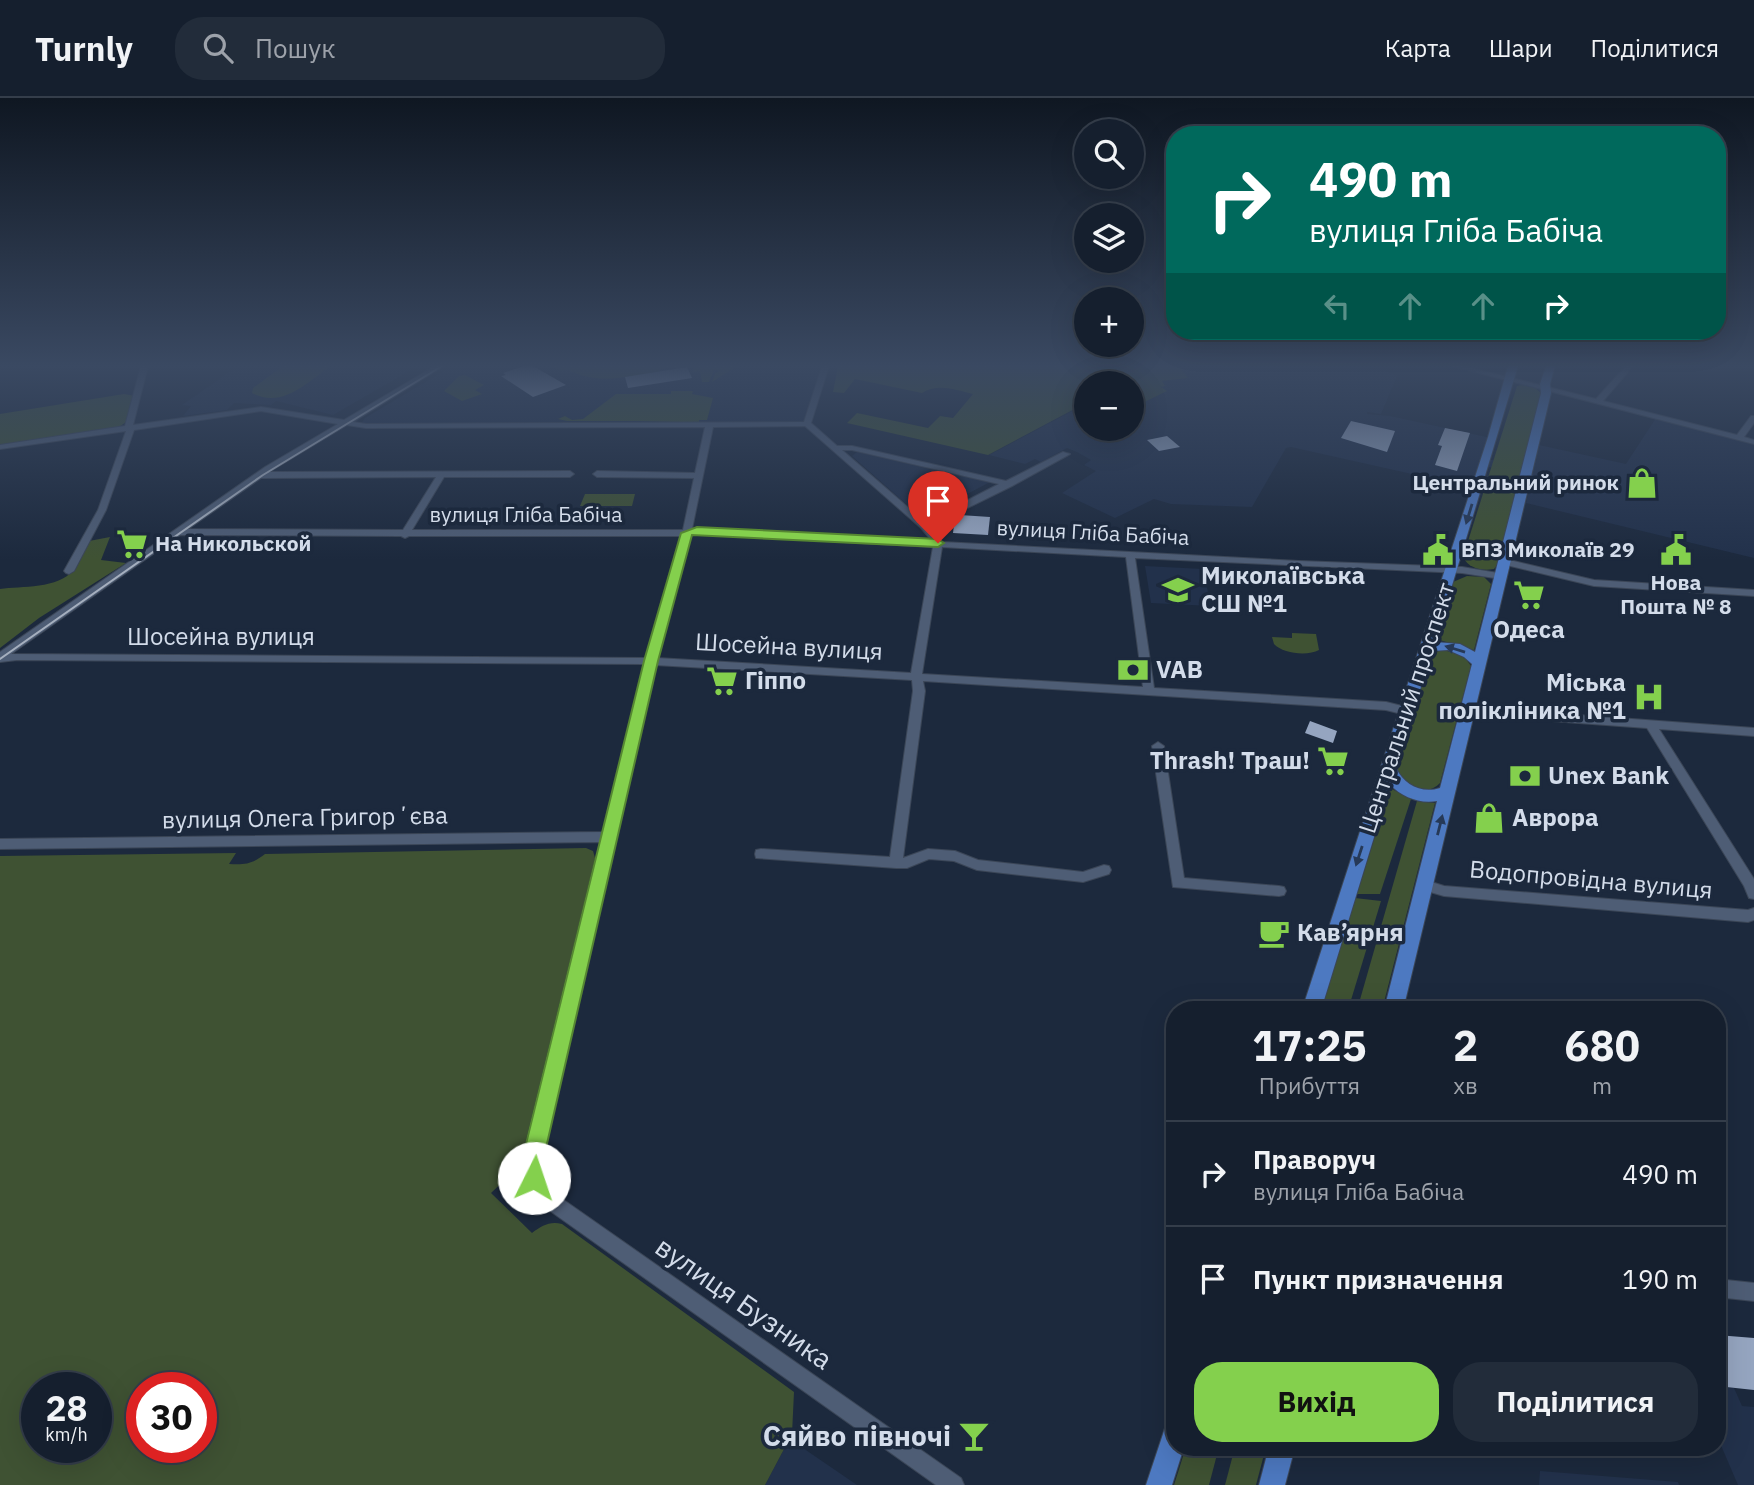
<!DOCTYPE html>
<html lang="uk">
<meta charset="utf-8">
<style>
:root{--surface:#151f2e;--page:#222c3a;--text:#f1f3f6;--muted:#9da2aa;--line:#343d4a;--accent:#84d04d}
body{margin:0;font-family:"IBM Plex Sans",sans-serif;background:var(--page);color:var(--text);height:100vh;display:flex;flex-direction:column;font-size:26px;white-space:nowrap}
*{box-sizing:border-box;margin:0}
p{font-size:23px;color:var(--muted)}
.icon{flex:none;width:38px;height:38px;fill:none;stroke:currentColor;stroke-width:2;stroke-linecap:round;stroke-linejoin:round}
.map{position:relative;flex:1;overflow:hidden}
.panel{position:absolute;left:1166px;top:903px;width:560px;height:455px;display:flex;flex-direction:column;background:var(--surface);border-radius:28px;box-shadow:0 7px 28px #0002,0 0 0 2px var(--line)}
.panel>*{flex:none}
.hud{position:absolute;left:1166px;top:28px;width:560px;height:214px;border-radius:28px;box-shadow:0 7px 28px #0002,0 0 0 2px var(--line);background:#00695c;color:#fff;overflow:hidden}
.fabs{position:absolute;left:1074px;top:21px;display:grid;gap:14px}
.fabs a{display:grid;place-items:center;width:70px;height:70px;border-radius:50%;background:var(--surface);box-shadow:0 7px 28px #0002,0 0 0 2px var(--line);font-size:35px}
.speed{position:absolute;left:21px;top:1274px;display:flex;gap:14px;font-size:35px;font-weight:700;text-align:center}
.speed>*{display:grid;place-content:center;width:91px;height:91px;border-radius:50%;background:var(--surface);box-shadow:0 7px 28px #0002,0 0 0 2px var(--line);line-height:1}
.speed small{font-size:18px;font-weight:400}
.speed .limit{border:10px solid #d22;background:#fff;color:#111}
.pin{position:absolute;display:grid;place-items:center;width:60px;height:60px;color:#fff;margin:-72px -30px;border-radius:50% 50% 50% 0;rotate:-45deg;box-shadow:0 0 7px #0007}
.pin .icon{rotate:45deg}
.me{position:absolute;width:77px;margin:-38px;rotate:4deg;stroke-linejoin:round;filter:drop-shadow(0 0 5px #0008)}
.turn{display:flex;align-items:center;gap:24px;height:147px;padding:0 28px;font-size:32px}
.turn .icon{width:91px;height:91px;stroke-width:2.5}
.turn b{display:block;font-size:49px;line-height:60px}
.lanes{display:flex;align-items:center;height:66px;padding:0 28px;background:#0003;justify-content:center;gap:35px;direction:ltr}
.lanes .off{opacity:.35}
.eta{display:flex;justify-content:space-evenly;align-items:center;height:119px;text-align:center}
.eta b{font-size:42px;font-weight:700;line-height:49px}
.button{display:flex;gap:14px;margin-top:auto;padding:14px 28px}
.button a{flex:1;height:80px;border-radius:28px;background:var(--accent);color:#111;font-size:28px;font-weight:700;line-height:80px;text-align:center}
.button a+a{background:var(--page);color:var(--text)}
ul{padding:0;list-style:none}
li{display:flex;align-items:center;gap:21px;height:105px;padding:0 28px;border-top:2px solid var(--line)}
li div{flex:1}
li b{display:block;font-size:26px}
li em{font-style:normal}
header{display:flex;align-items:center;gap:42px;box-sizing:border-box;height:98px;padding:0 35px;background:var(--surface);border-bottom:2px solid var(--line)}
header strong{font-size:33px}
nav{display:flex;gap:38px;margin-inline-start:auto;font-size:24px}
.search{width:490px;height:63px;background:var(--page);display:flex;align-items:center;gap:18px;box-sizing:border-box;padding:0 24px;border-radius:28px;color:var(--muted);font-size:26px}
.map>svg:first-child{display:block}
</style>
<header>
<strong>Turnly</strong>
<div class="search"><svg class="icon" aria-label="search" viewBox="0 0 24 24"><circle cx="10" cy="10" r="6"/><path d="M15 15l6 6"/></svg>Пошук</div>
<nav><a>Карта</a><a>Шари</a><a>Поділитися</a></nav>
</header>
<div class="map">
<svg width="1754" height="1387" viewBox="0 0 1754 1387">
<rect width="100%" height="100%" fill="#1c293d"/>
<g fill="#22314b">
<path d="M238,268H418L333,317L276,303L271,307L234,305L227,312L183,318L191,308L182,307Z"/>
<path d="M452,268H822L804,324L801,325L361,326L365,320Z"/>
<path d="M1179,268H1377L1397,278L1381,316L1367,314V316L1390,318L1491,340L1484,360L1533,371L1539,347L1626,366L1656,320L1754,345V460L1526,405L1532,379L1481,367L1478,380L1473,379L1470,389L1291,349L1286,350L1252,409L1171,406L1154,401L1115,420L1062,395L1096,373L1084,367L1091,362L1077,354L1067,350L1041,364L1035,361L1025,366L989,357L1080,309L1087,311V331H1132V310L1166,293L1160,288L1165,287L1161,283L1188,280Z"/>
<path d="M857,354L951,376L990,384L922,420L852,358Z"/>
<path d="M1145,468L1203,471L1211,508L1151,505Z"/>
<path d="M1717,1288L1734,1290L1742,1308L1754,1309V1387H1738L1717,1338V1310L1720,1309L1717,1301Z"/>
<path d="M792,1336L799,1341L797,1346L857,1387H765Z"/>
<path d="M1540,1373L1678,1384L1679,1387H1539Z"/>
</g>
<g fill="#3f5233" fill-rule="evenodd">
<path d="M283,268H330C307,285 282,311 252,295L253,290Z"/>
<path d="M552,268H737L712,284L715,275L721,273L714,272L709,284H702L700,273L690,274L694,273L692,268L659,271L660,274C627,278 597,288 567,271L561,273Z"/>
<path d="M838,268H1179L1188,280L1162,283L1165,288L1161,289L1167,293L1132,310V285H1087V311L1080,308L988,357L847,325L857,315L928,330L940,318L953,320L973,296C956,292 937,285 922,295L855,281L844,295L833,294Z"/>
<path d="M465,277L484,287L475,292L482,296L462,303L444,293L459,278Z"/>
<path d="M1522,287L1535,290L1541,295L1498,466L1494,471C1482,473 1469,471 1463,459L1517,288Z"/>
<path d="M671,293H693L692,296L713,300L707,322H699V325L550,326L682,323H567L558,321L565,318L572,322L583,321L616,296H671Z"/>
<path d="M124,296L135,298L126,324L119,329L0,348V316Z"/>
<path d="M585,396H635L632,408H580Z"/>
<path d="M110,439L101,462L126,465L39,520L0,550V491C21,488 59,491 73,472C80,463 84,452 89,443Z"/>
<path d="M1467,478L1484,479L1491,486L1474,552L1436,541L1453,484Z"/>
<path d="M1292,535L1316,536L1319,552C1308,558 1283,556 1274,546L1272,539L1292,540Z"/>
<path d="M1443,552L1463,557L1471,568L1440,685C1426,700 1408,686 1396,674V670L1432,555Z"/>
<path d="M1390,690L1411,701L1380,796H1357Z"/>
<path d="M1417,703L1435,705L1382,912H1357Z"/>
<path d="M586,750L593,753L595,760L522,1058L512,1075L491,1095L532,1135C542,1128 549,1123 562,1126L794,1294L792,1336L765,1387H0V758L236,755L229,766C245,767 252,766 265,756ZM37,1290H96V1349H37ZM142,1290H201V1349H142Z"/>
<path d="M1355,800L1381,803L1348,912H1321Z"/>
<path d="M1186,1349H1219L1209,1387H1174Z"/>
<path d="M1235,1349H1266L1256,1387H1225Z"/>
</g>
<g fill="#95a5c0">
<path d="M524,268H533L566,287L533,299L501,278L506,277L503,275Z"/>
<path d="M687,269L692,280L628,290L625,279Z"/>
<path d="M1351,323L1395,333L1387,354L1341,340Z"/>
<path d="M1445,330L1470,335L1457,373L1435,367L1442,348L1438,347Z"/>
<path d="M1167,338L1180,349L1159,353L1147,342Z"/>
<path d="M960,417L990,419L988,437L953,435L955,419Z"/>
<path d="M1310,623L1337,633L1333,645L1305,635Z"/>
<path d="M1717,1237L1754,1240V1292L1717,1288Z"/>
</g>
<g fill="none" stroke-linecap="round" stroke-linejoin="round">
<defs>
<g id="minor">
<path d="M141,268H148L133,327L261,309L344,322L435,268H444L353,324L366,326L804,324L822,268H829L811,325L837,348H852L1006,383L1063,354L1070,356L1012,388L929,429L942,444L1299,463L1462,469L1504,476L1506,478L1501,481L1462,475L1135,460L1154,590L1386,604L1410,610L1412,613L1406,617L1386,612L923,583L925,593L903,760L928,751L955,753L978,762L1083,774L1104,767L1109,768L1111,772L1109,776L1083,784L977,772L954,763L929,761L907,770H896L756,760L755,756L756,752L761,751L890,759L913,593L912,582L655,567L543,1050C541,1070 545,1082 558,1098L961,1380L964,1387H936L546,1110C531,1092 524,1074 527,1050L601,744L0,751V741L604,734L645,566L17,562L0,564V554L265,369L338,326L261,313L134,332L106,412L74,473L69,476L66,475L64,473L98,412L126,333L0,351V347L125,328ZM347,327L366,330L705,329L695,375L597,373L593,376L597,379L694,380L683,432H412L444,379H570L574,376L570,373L269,374ZM805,328L921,430L932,443L692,431L713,329ZM842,352H852L999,386L925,424ZM436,379L403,432L188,431L261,380ZM697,436L933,449L911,575L657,560L691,437ZM180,437L401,438L405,440L409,438H682L647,560L11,556ZM942,449L1126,459L1143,589L922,576Z"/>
<path d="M1452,268H1463L1596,301L1626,268H1633L1603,303L1737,337L1751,318H1754V325L1744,339L1754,342V346Z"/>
<path d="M1505,461L1594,482L1754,492V498L1594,488L1502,466L1500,464Z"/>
<path d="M1470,604L1496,611L1754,630V638L1659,631L1754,781V801L1749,800L1744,788L1647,630L1496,619L1466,611L1464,608Z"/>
<path d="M1158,644L1164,648L1184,780L1279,788L1284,789L1286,793L1284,797L1279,798L1173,789L1152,648Z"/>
<path d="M1425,782L1444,788L1748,812L1754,810V822L1748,824L1444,798L1420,791L1418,787L1420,783Z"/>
<path d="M1717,1181L1754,1185V1203L1717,1199Z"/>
</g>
<g id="major">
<path d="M1508,268H1518L1435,544L1460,546L1475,554L1541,295L1540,286L1546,268H1555L1550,286L1551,295L1403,912H1384L1437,703C1419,706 1403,699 1390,687L1321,912H1302L1488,339ZM1448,552L1464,559L1472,566L1440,690C1422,696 1404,687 1396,670L1432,553Z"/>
<path d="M1174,1326V1349H1184L1172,1387H1146L1165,1330Z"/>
<path d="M1269,1349H1295L1285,1387H1259Z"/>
</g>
</defs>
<use href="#minor" stroke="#3b4657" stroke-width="2"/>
<use href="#major" stroke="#3b4657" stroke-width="2"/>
<use href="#minor" fill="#4e5d75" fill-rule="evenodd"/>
<use href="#major" fill="#4d79c1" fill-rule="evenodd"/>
<path stroke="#a5afbe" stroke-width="2" d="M0,561L263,377L442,268"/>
</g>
<defs><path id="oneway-solid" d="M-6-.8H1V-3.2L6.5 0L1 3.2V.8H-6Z" transform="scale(1.75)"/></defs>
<g fill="#263957">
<use href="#oneway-solid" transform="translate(1469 416) rotate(107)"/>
<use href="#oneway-solid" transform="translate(1455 551) rotate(-163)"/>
<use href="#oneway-solid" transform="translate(1440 727) rotate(-76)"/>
<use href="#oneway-solid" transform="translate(1359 758) rotate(108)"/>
</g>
<linearGradient id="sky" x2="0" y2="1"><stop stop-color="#0f1722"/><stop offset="0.58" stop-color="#3a4962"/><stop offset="1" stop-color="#3a4962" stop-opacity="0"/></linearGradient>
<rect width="1754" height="462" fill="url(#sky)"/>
<path fill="#84d04d" stroke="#568732" stroke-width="2" d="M697,429L938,441L944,445L938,449L692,437L658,563L546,1050C544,1062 547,1077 542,1088L534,1091L527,1088C521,1074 522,1064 525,1050L644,563L681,435Z"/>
<defs>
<symbol id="shop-bare" viewBox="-9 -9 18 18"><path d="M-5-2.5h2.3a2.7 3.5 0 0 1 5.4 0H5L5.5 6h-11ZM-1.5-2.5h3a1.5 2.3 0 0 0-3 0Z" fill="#84d04d" stroke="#1c293d" stroke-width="2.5" paint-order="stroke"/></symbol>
<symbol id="supermarket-bare" viewBox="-9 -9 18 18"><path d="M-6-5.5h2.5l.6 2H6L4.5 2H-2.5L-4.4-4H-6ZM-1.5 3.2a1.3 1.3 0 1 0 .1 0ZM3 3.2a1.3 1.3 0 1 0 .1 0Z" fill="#84d04d" stroke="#1c293d" stroke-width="2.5" paint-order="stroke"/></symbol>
<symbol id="civic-bare" viewBox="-9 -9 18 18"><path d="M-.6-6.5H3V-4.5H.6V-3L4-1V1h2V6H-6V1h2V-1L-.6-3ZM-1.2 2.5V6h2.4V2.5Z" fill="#84d04d" stroke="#1c293d" stroke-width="2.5" paint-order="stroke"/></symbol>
<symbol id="school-bare" viewBox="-9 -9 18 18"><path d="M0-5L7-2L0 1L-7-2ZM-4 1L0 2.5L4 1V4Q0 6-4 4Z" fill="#84d04d" stroke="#1c293d" stroke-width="2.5" paint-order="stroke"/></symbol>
<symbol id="bank-bare" viewBox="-9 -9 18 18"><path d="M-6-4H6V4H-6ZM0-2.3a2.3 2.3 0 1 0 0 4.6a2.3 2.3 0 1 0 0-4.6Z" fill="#84d04d" stroke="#1c293d" stroke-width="2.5" paint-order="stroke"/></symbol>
<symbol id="hospital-bare" viewBox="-9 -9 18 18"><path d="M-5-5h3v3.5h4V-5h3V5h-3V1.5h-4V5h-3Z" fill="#84d04d" stroke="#1c293d" stroke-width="2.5" paint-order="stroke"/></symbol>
<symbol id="cafe-bare" viewBox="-9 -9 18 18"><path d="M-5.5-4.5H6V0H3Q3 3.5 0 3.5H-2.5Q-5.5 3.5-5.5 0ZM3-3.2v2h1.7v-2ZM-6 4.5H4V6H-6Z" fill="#84d04d" stroke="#1c293d" stroke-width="2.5" paint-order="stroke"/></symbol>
<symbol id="bar-bare" viewBox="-9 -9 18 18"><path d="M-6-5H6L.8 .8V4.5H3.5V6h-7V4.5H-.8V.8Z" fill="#84d04d" stroke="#1c293d" stroke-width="2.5" paint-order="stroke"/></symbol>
</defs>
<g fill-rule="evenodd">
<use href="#shop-bare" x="1620" y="363" width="44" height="44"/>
<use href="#supermarket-bare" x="110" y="424" width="44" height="44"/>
<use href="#civic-bare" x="1416" y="430" width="44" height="44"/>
<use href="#civic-bare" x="1654" y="430" width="44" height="44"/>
<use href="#school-bare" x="1156" y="470" width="44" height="44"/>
<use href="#supermarket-bare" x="1507" y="475" width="44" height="44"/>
<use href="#bank-bare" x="1111" y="550" width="44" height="44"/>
<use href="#supermarket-bare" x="700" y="561" width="44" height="44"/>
<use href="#hospital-bare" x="1627" y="577" width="44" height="44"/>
<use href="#supermarket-bare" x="1311" y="641" width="44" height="44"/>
<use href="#bank-bare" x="1503" y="656" width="44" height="44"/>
<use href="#shop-bare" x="1467" y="698" width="44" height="44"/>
<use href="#cafe-bare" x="1252" y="813" width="44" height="44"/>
<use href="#bar-bare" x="952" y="1316" width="44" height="44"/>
</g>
<g text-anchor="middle" stroke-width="7" stroke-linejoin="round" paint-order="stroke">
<g font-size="21" font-weight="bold" fill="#d3dcea" stroke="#1c293d" text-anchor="start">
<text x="1619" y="392" text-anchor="end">Центральний ринок</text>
<text x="155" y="453">На Никольской</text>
<text x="1461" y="459">ВПЗ Миколаїв 29</text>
<text x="1676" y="492" text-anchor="middle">Нова<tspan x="1676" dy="24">Пошта № 8</tspan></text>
</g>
<g font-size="21" fill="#d3dcea" stroke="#1c293d">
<text x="526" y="424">вулиця Гліба Бабіча</text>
<text transform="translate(1093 435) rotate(3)" y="7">вулиця Гліба Бабіча</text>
</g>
<g font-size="24" font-weight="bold" fill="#d3dcea" stroke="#1c293d" text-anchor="start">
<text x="1201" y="486">Миколаївська<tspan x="1201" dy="28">СШ №1</tspan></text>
<text x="1529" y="540" text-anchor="middle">Одеса</text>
<text x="1156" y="580">VAB</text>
<text x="745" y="591">Гіппо</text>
<text x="1626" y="593" text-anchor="end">Міська<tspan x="1626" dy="28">полікліника №1</tspan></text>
<text x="1310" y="671" text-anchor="end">Thrash! Траш!</text>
<text x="1548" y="686">Unex Bank</text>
<text x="1512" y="728">Аврора</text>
<text x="1297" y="843">Кав’ярня</text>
</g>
<g font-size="24" fill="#d3dcea" stroke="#1c293d">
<text x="221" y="547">Шосейна вулиця</text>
<text transform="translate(789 549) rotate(3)" y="8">Шосейна вулиця</text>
<text transform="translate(1407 610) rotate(-72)" y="8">Центральний проспект</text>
<text transform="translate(305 720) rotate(-1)" y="8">вулиця Олега Григорʼєва</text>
<text transform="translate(1591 782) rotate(5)" y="8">Водопровідна вулиця</text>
</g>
<g font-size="28" fill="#d3dcea" stroke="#1c293d">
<text transform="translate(744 1205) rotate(35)" y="10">вулиця Бузника</text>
</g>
<g font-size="28" font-weight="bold" fill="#d3dcea" stroke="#1c293d" text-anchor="end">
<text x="951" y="1348">Сяйво півночі</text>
</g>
</g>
</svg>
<div class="fabs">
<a><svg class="icon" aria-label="search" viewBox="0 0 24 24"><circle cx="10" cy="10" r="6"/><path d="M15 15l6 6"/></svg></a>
<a><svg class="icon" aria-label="layers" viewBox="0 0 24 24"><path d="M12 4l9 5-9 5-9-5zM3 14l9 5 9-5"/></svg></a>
<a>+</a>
<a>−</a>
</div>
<div class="speed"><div>28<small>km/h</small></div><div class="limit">30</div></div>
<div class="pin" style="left:938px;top:445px;background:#d93025"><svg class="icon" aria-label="arrive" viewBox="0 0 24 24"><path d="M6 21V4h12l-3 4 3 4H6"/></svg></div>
<svg class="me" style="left:534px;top:1080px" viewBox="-20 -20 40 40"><circle r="19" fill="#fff"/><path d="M0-13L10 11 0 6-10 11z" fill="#84d04d"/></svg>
<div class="hud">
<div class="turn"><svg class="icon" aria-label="right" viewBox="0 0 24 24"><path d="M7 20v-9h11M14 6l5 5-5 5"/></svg><div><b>490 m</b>вулиця Гліба Бабіча</div></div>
<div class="lanes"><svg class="icon off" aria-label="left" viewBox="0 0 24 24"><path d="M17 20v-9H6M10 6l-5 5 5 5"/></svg><svg class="icon off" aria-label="ahead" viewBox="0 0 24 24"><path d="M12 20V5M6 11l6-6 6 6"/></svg><svg class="icon off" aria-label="ahead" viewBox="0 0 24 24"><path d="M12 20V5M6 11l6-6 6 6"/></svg><svg class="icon" aria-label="right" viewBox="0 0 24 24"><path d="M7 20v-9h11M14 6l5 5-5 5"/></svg></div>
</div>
<section class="panel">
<div class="eta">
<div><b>17:25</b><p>Прибуття</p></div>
<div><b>2</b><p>хв</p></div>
<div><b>680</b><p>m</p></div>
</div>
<ul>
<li><svg class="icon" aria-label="right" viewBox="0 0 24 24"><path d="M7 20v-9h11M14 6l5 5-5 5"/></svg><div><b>Праворуч</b><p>вулиця Гліба Бабіча</p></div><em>490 m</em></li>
<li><svg class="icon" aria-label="arrive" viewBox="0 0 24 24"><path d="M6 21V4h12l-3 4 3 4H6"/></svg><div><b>Пункт призначення</b></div><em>190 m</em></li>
</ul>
<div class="button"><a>Вихід</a><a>Поділитися</a></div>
</section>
</div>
